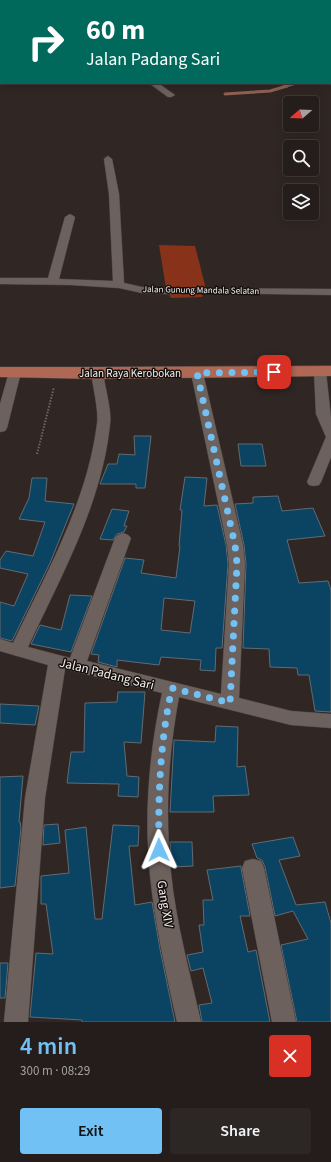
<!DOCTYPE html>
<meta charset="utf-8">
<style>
:root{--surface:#241d1b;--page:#2c2624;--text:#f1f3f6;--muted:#a3a2a3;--line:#413b3a;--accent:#72c1f5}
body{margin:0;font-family:"Source Sans 3",sans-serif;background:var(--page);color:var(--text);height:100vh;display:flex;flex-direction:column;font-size:15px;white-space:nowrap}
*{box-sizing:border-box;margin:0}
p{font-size:13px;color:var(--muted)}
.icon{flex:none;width:22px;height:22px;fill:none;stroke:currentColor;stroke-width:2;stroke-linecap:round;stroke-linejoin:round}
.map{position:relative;height:1022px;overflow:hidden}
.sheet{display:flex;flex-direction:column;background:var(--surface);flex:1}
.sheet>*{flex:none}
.hud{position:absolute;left:0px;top:0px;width:331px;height:84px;box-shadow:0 2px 10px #0003,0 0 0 1px var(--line);background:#00695c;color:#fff;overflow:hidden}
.needle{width:26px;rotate:251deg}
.buttons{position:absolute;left:283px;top:96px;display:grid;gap:8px}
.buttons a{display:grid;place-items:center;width:36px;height:36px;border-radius:4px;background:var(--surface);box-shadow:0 2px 10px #0003,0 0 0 1px var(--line);font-size:20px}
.pin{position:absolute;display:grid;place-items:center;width:34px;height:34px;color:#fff;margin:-17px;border-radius:8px;box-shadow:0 2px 6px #0006}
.me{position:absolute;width:44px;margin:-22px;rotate:359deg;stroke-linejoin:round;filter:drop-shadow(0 0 3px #0008)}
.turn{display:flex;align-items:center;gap:14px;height:84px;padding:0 20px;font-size:18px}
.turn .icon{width:52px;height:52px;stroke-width:2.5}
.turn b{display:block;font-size:28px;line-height:34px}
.round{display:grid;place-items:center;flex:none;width:42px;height:42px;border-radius:4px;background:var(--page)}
.head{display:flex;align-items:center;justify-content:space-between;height:68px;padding:0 20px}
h1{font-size:24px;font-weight:600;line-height:30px;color:var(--accent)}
.primary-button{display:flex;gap:8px;margin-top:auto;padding:8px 20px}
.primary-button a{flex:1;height:46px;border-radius:4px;background:var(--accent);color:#111;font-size:16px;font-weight:600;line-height:46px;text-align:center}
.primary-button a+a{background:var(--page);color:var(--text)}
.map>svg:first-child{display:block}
</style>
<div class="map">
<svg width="331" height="1022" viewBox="0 0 331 1022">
<rect width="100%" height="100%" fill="#302724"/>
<path fill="#873219" d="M159,245L195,246L205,285L202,297L171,298L166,288Z"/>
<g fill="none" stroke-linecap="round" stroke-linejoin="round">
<path stroke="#916051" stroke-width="2.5" d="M283,87L297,83"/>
<path stroke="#916051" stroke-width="3" d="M225,94L270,91L287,86"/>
</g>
<g fill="#0b4362" stroke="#616b72" fill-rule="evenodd">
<path d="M134,436H151L145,488H136V484H100L108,464H117L119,454L135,455Z"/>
<path d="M238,444H262L266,466H241Z"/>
<path d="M185,477L207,478L204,506L217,505L226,545L228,564L222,648H216L215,671L200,670L201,660L161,657L159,665L117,660V667L98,662L99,655L91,654L125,558L144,560L141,573L176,578L180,546H179L182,510H180ZM164,598L195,601L190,633L161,630Z"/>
<path d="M32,478H47L45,501L74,504L50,563L12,641L0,638V602L14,606L28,574L0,568V560L6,551L33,556L45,522L19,519L29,498Z"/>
<path d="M278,496L282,511L313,508L325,536L287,540L299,583L328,581L331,590V712L315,711L309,675H298L297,668L270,667L269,649L243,648L246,564L244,545L235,504L253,503V497Z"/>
<path d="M112,509L129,511L124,526H127L124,532L117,534L113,540L100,539Z"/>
<path d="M70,595L92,596L71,652L31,644L40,625L61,630Z"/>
<path d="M118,692H145L141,743L124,742L127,776L139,777L138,797L118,796L119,784L67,783L71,752H84L85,703L117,702Z"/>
<path d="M0,704L39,706L35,725L0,723Z"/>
<path d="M216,726L238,727L237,767L245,766L249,795L213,796L214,812H170L174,740L215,742Z"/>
<path d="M23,776L19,822H20L21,828L15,886L0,888V777Z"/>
<path d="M58,824L60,843L43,845L44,825Z"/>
<path d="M113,825L139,826L138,846H129L135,905L152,902L160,949L175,1022H82V1020L30,1017L36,953L53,954L46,904H41V876L69,873L65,830L86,827L95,919H102Z"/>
<path d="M293,837L300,856L279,860L296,905L325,902L331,923V1022H297L281,945L308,939L293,911L275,916L265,867L262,860L257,858L252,844Z"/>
<path d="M170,842H192L193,866L172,867Z"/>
<path d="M241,866V868L250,916H240L248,952L256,950L270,1022H202L199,1005L212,1003L203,968L191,971L187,955L203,952L199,925H204L203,900H213L207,870Z"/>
<path d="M0,963H8L5,998H0Z"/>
</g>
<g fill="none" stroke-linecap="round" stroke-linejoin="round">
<defs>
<rect id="service" x="330" y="11" width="1" height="3"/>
<g id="minor">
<path d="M46,0H53L54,1H47Z"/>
<path d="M67,0H74L75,1H68Z"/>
<path d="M138,0H145L146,1H139Z"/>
<path d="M239,0H245L246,1H240Z"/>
<rect x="0" y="33" width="1" height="5"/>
<path d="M149,83H158L175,95L171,97H168Z"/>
<path d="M108,156L112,159L119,194L124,283L142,287L166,288L331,289V295L198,293L166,294L142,293L119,288L71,285L0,284V278H48L65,217L70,214L75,217L59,279L113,281L109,194L104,159Z"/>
<path d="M15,368L19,369L21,372L7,428L5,431L0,432V404L9,372L11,369Z"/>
<path d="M320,368L324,369L326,372L331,418V457L321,482L319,485L314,486L309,485L307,482L326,437L316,414L314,372L316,369Z"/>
<path d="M97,369L101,370L103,373C105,387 112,412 110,424C102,504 61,576 28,647L70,658L115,538L118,535L123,533L128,535L131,538L87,661L221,694L229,564L227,545L191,373L193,370H201L203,373L243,545L245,564L239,698L291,711L331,714V728L291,725L179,697C168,755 165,814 171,873C176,923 190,973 201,1022H177C166,973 155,925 150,875C144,814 149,753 162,693L65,669L45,798L28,1022H4L25,798L48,665L0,651V639L13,643C46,573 87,503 97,424C99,412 93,387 91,373L93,370Z"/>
<path d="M253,859L261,861L264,868L296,1022H272L242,868L245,861Z"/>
</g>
<g id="tertiary">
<path d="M151,0H159L150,1Z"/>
<path d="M327,0H331V4L330,1Z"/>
<rect x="0" y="39" width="1" height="4"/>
</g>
<path id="primary" d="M331,366V376L97,379L0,377V367H97Z"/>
</defs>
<use href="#service" stroke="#4e4543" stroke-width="1"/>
<use href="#minor" stroke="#4e4543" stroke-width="1"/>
<use href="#tertiary" stroke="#4e4543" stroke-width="1"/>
<use href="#primary" stroke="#4e4543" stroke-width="1"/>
<path stroke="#6e6663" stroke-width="2" stroke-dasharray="1.5 1.5" stroke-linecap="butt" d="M37,454L54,387"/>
<use href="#service" fill="#6d615e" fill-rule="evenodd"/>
<use href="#minor" fill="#6d615e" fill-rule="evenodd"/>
<use href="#tertiary" fill="#6d615e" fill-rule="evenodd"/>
<use href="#primary" fill="#ae6854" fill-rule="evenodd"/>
</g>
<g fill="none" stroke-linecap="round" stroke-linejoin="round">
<path stroke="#72c1f5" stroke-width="7" stroke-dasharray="0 12.6" d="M159,850C158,795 160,741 172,688L230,703L237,564L235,545L197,373L274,372"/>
</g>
<g text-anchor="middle" stroke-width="3" stroke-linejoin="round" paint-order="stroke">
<g font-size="9" fill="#f7f0ee" stroke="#15110f">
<text transform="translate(201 290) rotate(1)" y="3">Jalan Gunung Mandala Selatan</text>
</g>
<g font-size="11" fill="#f7f0ee" stroke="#15110f">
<text x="130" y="377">Jalan Raya Kerobokan</text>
</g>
<g font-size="13" fill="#f7f0ee" stroke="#15110f">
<text transform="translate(107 673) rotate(14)" y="5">Jalan Padang Sari</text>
<text transform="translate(166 904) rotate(81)" y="5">Gang XIV</text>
</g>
</g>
</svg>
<div class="buttons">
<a><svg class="needle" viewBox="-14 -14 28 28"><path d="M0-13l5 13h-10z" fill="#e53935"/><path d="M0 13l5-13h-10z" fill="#a3a2a3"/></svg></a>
<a><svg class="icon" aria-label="search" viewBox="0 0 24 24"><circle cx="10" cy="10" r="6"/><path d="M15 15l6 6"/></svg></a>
<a><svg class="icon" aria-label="layers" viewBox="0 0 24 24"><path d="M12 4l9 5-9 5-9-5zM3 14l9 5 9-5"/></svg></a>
</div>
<div class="pin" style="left:274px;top:372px;background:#d93025"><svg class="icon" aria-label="arrive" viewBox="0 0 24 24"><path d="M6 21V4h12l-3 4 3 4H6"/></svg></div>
<svg class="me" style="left:159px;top:850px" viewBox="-20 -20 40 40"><path d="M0-17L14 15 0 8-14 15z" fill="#72c1f5" stroke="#fff" stroke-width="4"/></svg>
<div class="hud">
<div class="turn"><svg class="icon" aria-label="right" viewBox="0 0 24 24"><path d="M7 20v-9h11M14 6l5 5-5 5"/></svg><div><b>60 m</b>Jalan Padang Sari</div></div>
</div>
</div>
<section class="sheet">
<div class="head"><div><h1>4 min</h1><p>300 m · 08:29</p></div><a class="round" style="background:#d93025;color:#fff"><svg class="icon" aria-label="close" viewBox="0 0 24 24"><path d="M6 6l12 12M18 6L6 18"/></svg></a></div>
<div class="primary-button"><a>Exit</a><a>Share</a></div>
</section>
